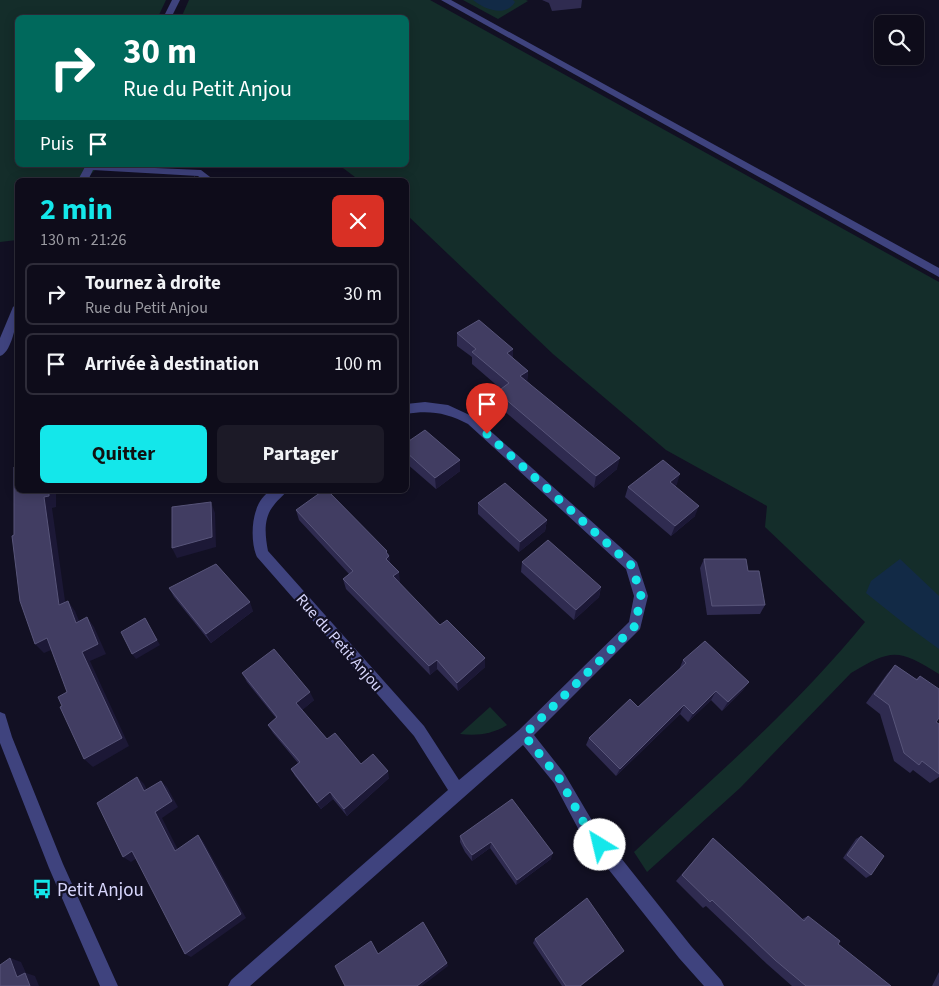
<!DOCTYPE html>
<html lang="fr">
<meta charset="utf-8">
<style>
:root{--surface:#0e0c1a;--page:#1c1a27;--text:#f1f3f6;--muted:#9b9ba2;--line:#2e2c39;--accent:#14e7ea}
body{margin:0;font-family:"Source Sans 3",sans-serif;background:var(--page);color:var(--text);height:100vh;display:flex;flex-direction:column;font-size:19px;white-space:nowrap}
*{box-sizing:border-box;margin:0}
p{font-size:16px;color:var(--muted)}
.icon{flex:none;width:28px;height:28px;fill:none;stroke:currentColor;stroke-width:2;stroke-linecap:round;stroke-linejoin:round}
.map{position:relative;flex:1;overflow:hidden}
.drawer{position:absolute;left:15px;top:178px;width:394px;height:315px;display:flex;flex-direction:column;background:var(--surface);border-radius:8px;box-shadow:0 2px 12px #0003,0 0 0 1px var(--line)}
.drawer>*{flex:none}
.banner{position:absolute;left:15px;top:15px;width:394px;height:152px;border-radius:8px;box-shadow:0 2px 12px #0003,0 0 0 1px var(--line);background:#00695c;color:#fff;overflow:hidden}
.controls{position:absolute;left:874px;top:15px;display:grid;gap:10px}
.controls a{display:grid;place-items:center;width:50px;height:50px;border-radius:8px;background:var(--surface);box-shadow:0 2px 12px #0003,0 0 0 1px var(--line);font-size:25px}
.pin{position:absolute;display:grid;place-items:center;width:42px;height:42px;color:#fff;margin:-51px -21px;border-radius:50% 50% 50% 0;rotate:-45deg;box-shadow:0 0 5px #0007}
.pin .icon{rotate:45deg}
.me{position:absolute;width:55px;margin:-28px;rotate:324deg;stroke-linejoin:round;filter:drop-shadow(0 0 4px #0008)}
.turn{display:flex;align-items:center;gap:18px;height:105px;padding:0 25px;font-size:22px}
.turn .icon{width:65px;height:65px;stroke-width:2.5}
.turn b{display:block;font-size:35px;line-height:42px}
.then{display:flex;align-items:center;height:48px;padding:0 25px;background:#0003;gap:10px;font-size:19px}
.round{display:grid;place-items:center;flex:none;width:52px;height:52px;border-radius:8px;background:var(--page)}
.summary{display:flex;align-items:center;justify-content:space-between;height:85px;padding:0 25px}
h1{font-size:30px;font-weight:700;line-height:38px;color:var(--accent)}
.primary-button{display:flex;gap:10px;margin-top:auto;padding:10px 25px}
.primary-button a{flex:1;height:58px;border-radius:8px;background:var(--accent);color:#111;font-size:20px;font-weight:700;line-height:58px;text-align:center}
.primary-button a+a{background:var(--page);color:var(--text)}
ul{padding:0;list-style:none}
li{display:flex;align-items:center;gap:15px;height:62px;margin:0 10px 8px;padding:0 15px;border:2px solid var(--line);border-radius:8px}
li div{flex:1}
li b{display:block;font-size:19px}
li em{font-style:normal}
.map>svg:first-child{display:block}
</style>
<div class="map">
<svg width="939" height="986" viewBox="0 0 939 986">
<rect width="100%" height="100%" fill="#121023"/>
<g fill="#142d2a">
<path d="M0,0H166L158,17L18,18V165H100L85,180H18L17,240L0,242Z"/>
<path d="M189,0H430L939,282V674C898,649 893,648 851,673L740,788L647,872L634,852C713,778 797,706 865,622L765,527L767,506L666,450L553,354L406,214V180H359L339,165H406V18H181Z"/>
<path d="M463,0H526L528,1L498,19Z"/>
<path d="M490,707L507,725C493,734 477,736 460,734Z"/>
</g>
<g fill="#122a46">
<path d="M473,0H513L515,2C505,18 484,9 473,0Z"/>
<path d="M900,559L939,596V649L906,625L866,593L871,581Z"/>
</g>
<g fill="none" stroke-linecap="round" stroke-linejoin="round">
<g fill="#3f437e" fill-rule="evenodd">
<path d="M172,0H180L171,18H163Z"/>
<path d="M441,0H451L939,268V277Z"/>
<path d="M86,165L201,170L214,180H203L198,176L93,170L88,180H78Z"/>
<path d="M18,303C18,315 13,352 0,356V338L13,307Z"/>
<path d="M425,402L448,405L476,418L637,562L648,596L640,629L534,735L564,773L594,824L691,946L721,980L724,986H704L679,958L582,836L554,783L523,745L250,986H228L231,980L448,790L414,736L257,557C249,540 251,500 271,491C275,489 283,490 287,490C284,496 278,499 274,505C263,518 265,535 268,551L424,726L459,780L519,730L629,622L634,596L626,569L468,424C447,413 430,410 406,414V404Z"/>
<path d="M0,712L5,714L12,737L63,864L118,986H100L49,868L0,743Z"/>
</g>
</g>
<g fill="#2f2b50">
<path d="M542,0H582L581,8L552,11L549,3Z"/>
<path d="M457,333L513,358L528,371L527,381L617,469L594,488L496,404L497,392L501,389L472,364V357L457,346Z"/>
<path d="M406,443L460,471L436,489L406,463Z"/>
<path d="M677,484L675,486L695,516L671,536L625,497L628,487Z"/>
<path d="M478,503L547,520L545,531L519,552L478,514Z"/>
<path d="M296,510L388,554L389,556L390,563L400,582L399,583L440,625L485,667L458,691L437,669L430,675L346,589L343,579L349,574L299,520Z"/>
<path d="M704,559L748,571L765,605L760,614L707,615L700,568Z"/>
<path d="M522,562L601,587L599,597L574,620L521,572Z"/>
<path d="M169,588L253,611L211,643L174,597Z"/>
<path d="M683,660L749,682L743,690L722,711L711,700L688,722L680,714L616,776L586,745L589,738L638,707L679,670Z"/>
<path d="M895,665L916,679L920,676L936,722L939,724V777L930,783L913,770L910,773L894,761L880,714L866,703L887,674Z"/>
<path d="M242,673L314,700L302,710L327,739L361,764L389,778L347,816L333,799L321,809L295,776L291,769L298,763L273,733L268,725L276,718L247,682Z"/>
<path d="M512,799L551,859L516,885L490,848L472,861L465,852L460,842V836Z"/>
<path d="M861,836L871,875L866,878L843,858L856,839Z"/>
<path d="M713,838L802,919L808,916L838,944L891,986H792L767,964L706,906L703,908L676,881Z"/>
<path d="M535,939L621,954L581,986H562L533,943Z"/>
<path d="M939,972V986H932Z"/>
</g>
<g fill="#1c1836">
<path d="M513,349V361L507,353Z"/>
<path d="M528,371L527,383L520,376Z"/>
<path d="M620,458L617,469L594,488L596,476Z"/>
<path d="M460,460V471L436,489L435,478Z"/>
<path d="M680,474L677,484L667,493L670,482Z"/>
<path d="M49,490H56V507L52,508L67,615L59,605L44,497Z"/>
<path d="M211,502L215,513L216,547L177,558L172,548Z"/>
<path d="M699,506L695,516L671,536L675,526Z"/>
<path d="M547,520L545,531L519,552L520,542Z"/>
<path d="M387,551L388,557L389,556L391,566L388,569L386,552Z"/>
<path d="M399,572L400,582L394,586L393,576Z"/>
<path d="M601,587L599,597L574,620L576,610Z"/>
<path d="M68,601L75,611L84,633L76,623Z"/>
<path d="M250,602L253,611L211,643L206,634Z"/>
<path d="M87,617L94,627L106,654L90,661L129,746L93,767L84,759L82,652Z"/>
<path d="M145,618L160,645L136,659L132,654Z"/>
<path d="M47,638L56,648L44,653L35,644Z"/>
<path d="M485,658V667L458,691L457,683Z"/>
<path d="M437,660V669L430,675L429,666Z"/>
<path d="M749,682L743,690L722,711L728,702Z"/>
<path d="M716,691L711,700L688,722L693,714Z"/>
<path d="M310,692L314,700L300,712L296,703Z"/>
<path d="M684,705L680,714L616,776L620,769Z"/>
<path d="M388,771L389,778L347,816L344,809Z"/>
<path d="M137,777L144,784L151,798L144,791Z"/>
<path d="M161,781L167,787L178,807L162,818L181,856L175,851L155,812Z"/>
<path d="M330,792L333,799L321,809L317,803Z"/>
<path d="M198,835L203,841L246,918L191,957L185,954Z"/>
<path d="M491,842L490,848L472,861V855Z"/>
<path d="M132,851L140,856L131,862L123,857Z"/>
<path d="M553,853L551,859L516,885L517,880Z"/>
<path d="M10,958L21,962L26,973L35,976L39,986H30L17,977Z"/>
<path d="M447,963L448,966L422,986H417Z"/>
</g>
<g fill="#413d62" stroke="#58557a">
<path d="M195,177L198,180H189Z"/>
<path d="M479,320L513,349L507,353L528,371L520,376L620,458L596,476L497,392L509,383L472,352L476,349L457,333Z"/>
<path d="M425,430L460,460L435,478L406,452V443Z"/>
<path d="M663,460L680,474L670,482L699,506L675,526L628,487Z"/>
<path d="M14,467H18V490H49V496L44,497L59,605L68,601L76,623L87,617L98,644L82,652L122,738L84,759L60,707L62,706L58,697L67,692L47,638L35,644L20,601L12,536L14,535Z"/>
<path d="M505,483L547,520L520,542L478,503Z"/>
<path d="M324,490H327L387,551L386,552L389,556L386,559L399,572L393,576L440,625L447,620L485,658L457,683L437,660L429,666L343,579L353,571L296,510Z"/>
<path d="M211,502L212,537L172,548V507Z"/>
<path d="M548,540L601,587L576,610L522,562Z"/>
<path d="M704,559H746L748,571H759L765,605L712,606Z"/>
<path d="M216,564L250,602L206,634L169,588Z"/>
<path d="M145,618L157,640L132,654L121,632Z"/>
<path d="M705,641L749,682L728,702L716,691L693,714L684,705L620,769L589,738L630,699L638,707L686,663L683,660Z"/>
<path d="M274,649L310,692L296,703L327,739L335,733L361,764L373,754L388,771L344,809L330,792L317,803L291,769L300,762L268,725L277,717L242,673Z"/>
<path d="M895,665L917,680L920,676L939,689V718L936,722L939,724V774L922,761L919,765L904,753L889,705L874,694Z"/>
<path d="M137,777L144,791L161,781L172,801L155,812L175,851L198,835L241,914L185,954L132,851L123,857L97,803Z"/>
<path d="M512,799L553,853L517,880L491,842L472,855L465,846L460,836Z"/>
<path d="M861,836L884,856L871,875L847,855Z"/>
<path d="M713,838L804,921L808,916L840,941L838,944L891,986H806L775,960L712,900L710,902L682,875Z"/>
<path d="M587,898L624,951L580,986H566L535,939Z"/>
<path d="M423,922L447,963L417,986H345L335,966L371,941L378,954Z"/>
<path d="M10,958L17,977L25,973L30,986H0V965Z"/>
</g>
<g fill="none" stroke-linecap="round" stroke-linejoin="round">
<path stroke="#14e7ea" stroke-width="9" stroke-dasharray="0 16.2" d="M487,434L632,566L641,596L635,626L524,735L559,778L588,830L600,845"/>
</g>
<defs>
<symbol id="bus-bare" viewBox="-9 -9 18 18"><path d="M-5-6H5V4H4V6H2V4H-2V6H-4V4H-5ZM-3.5-4V0h7V-4ZM-3.5 1.2v1.5H-2V1.2ZM2 1.2v1.5H3.5V1.2Z" fill="#14e7ea" stroke="#121023" stroke-width="2.5" paint-order="stroke"/></symbol>
</defs>
<g fill-rule="evenodd">
<use href="#bus-bare" x="28" y="875" width="28" height="28"/>
</g>
<g text-anchor="middle" stroke-width="4.5" stroke-linejoin="round" paint-order="stroke">
<g font-size="16" fill="#d7d6fc" stroke="#121023">
<text transform="translate(340 642) rotate(49)" y="6">Rue du Petit Anjou</text>
</g>
<g font-size="19" fill="#d7d6fc" stroke="#121023" text-anchor="start">
<text x="57" y="896">Petit Anjou</text>
</g>
</g>
</svg>
<div class="controls">
<a><svg class="icon" aria-label="search" viewBox="0 0 24 24"><circle cx="10" cy="10" r="6"/><path d="M15 15l6 6"/></svg></a>
</div>
<div class="pin" style="left:487px;top:434px;background:#d93025"><svg class="icon" aria-label="arrive" viewBox="0 0 24 24"><path d="M6 21V4h12l-3 4 3 4H6"/></svg></div>
<svg class="me" style="left:600px;top:845px" viewBox="-20 -20 40 40"><circle r="19" fill="#fff"/><path d="M0-13L10 11 0 6-10 11z" fill="#14e7ea"/></svg>
<div class="banner">
<div class="turn"><svg class="icon" aria-label="right" viewBox="0 0 24 24"><path d="M7 20v-9h11M14 6l5 5-5 5"/></svg><div><b>30 m</b>Rue du Petit Anjou</div></div>
<div class="then">Puis<svg class="icon" aria-label="arrive" viewBox="0 0 24 24"><path d="M6 21V4h12l-3 4 3 4H6"/></svg></div>
</div>
<section class="drawer">
<div class="summary"><div><h1>2 min</h1><p>130 m · 21:26</p></div><a class="round" style="background:#d93025;color:#fff"><svg class="icon" aria-label="close" viewBox="0 0 24 24"><path d="M6 6l12 12M18 6L6 18"/></svg></a></div>
<ul>
<li><svg class="icon" aria-label="right" viewBox="0 0 24 24"><path d="M7 20v-9h11M14 6l5 5-5 5"/></svg><div><b>Tournez à droite</b><p>Rue du Petit Anjou</p></div><em>30 m</em></li>
<li><svg class="icon" aria-label="arrive" viewBox="0 0 24 24"><path d="M6 21V4h12l-3 4 3 4H6"/></svg><div><b>Arrivée à destination</b></div><em>100 m</em></li>
</ul>
<div class="primary-button"><a>Quitter</a><a>Partager</a></div>
</section>
</div>
